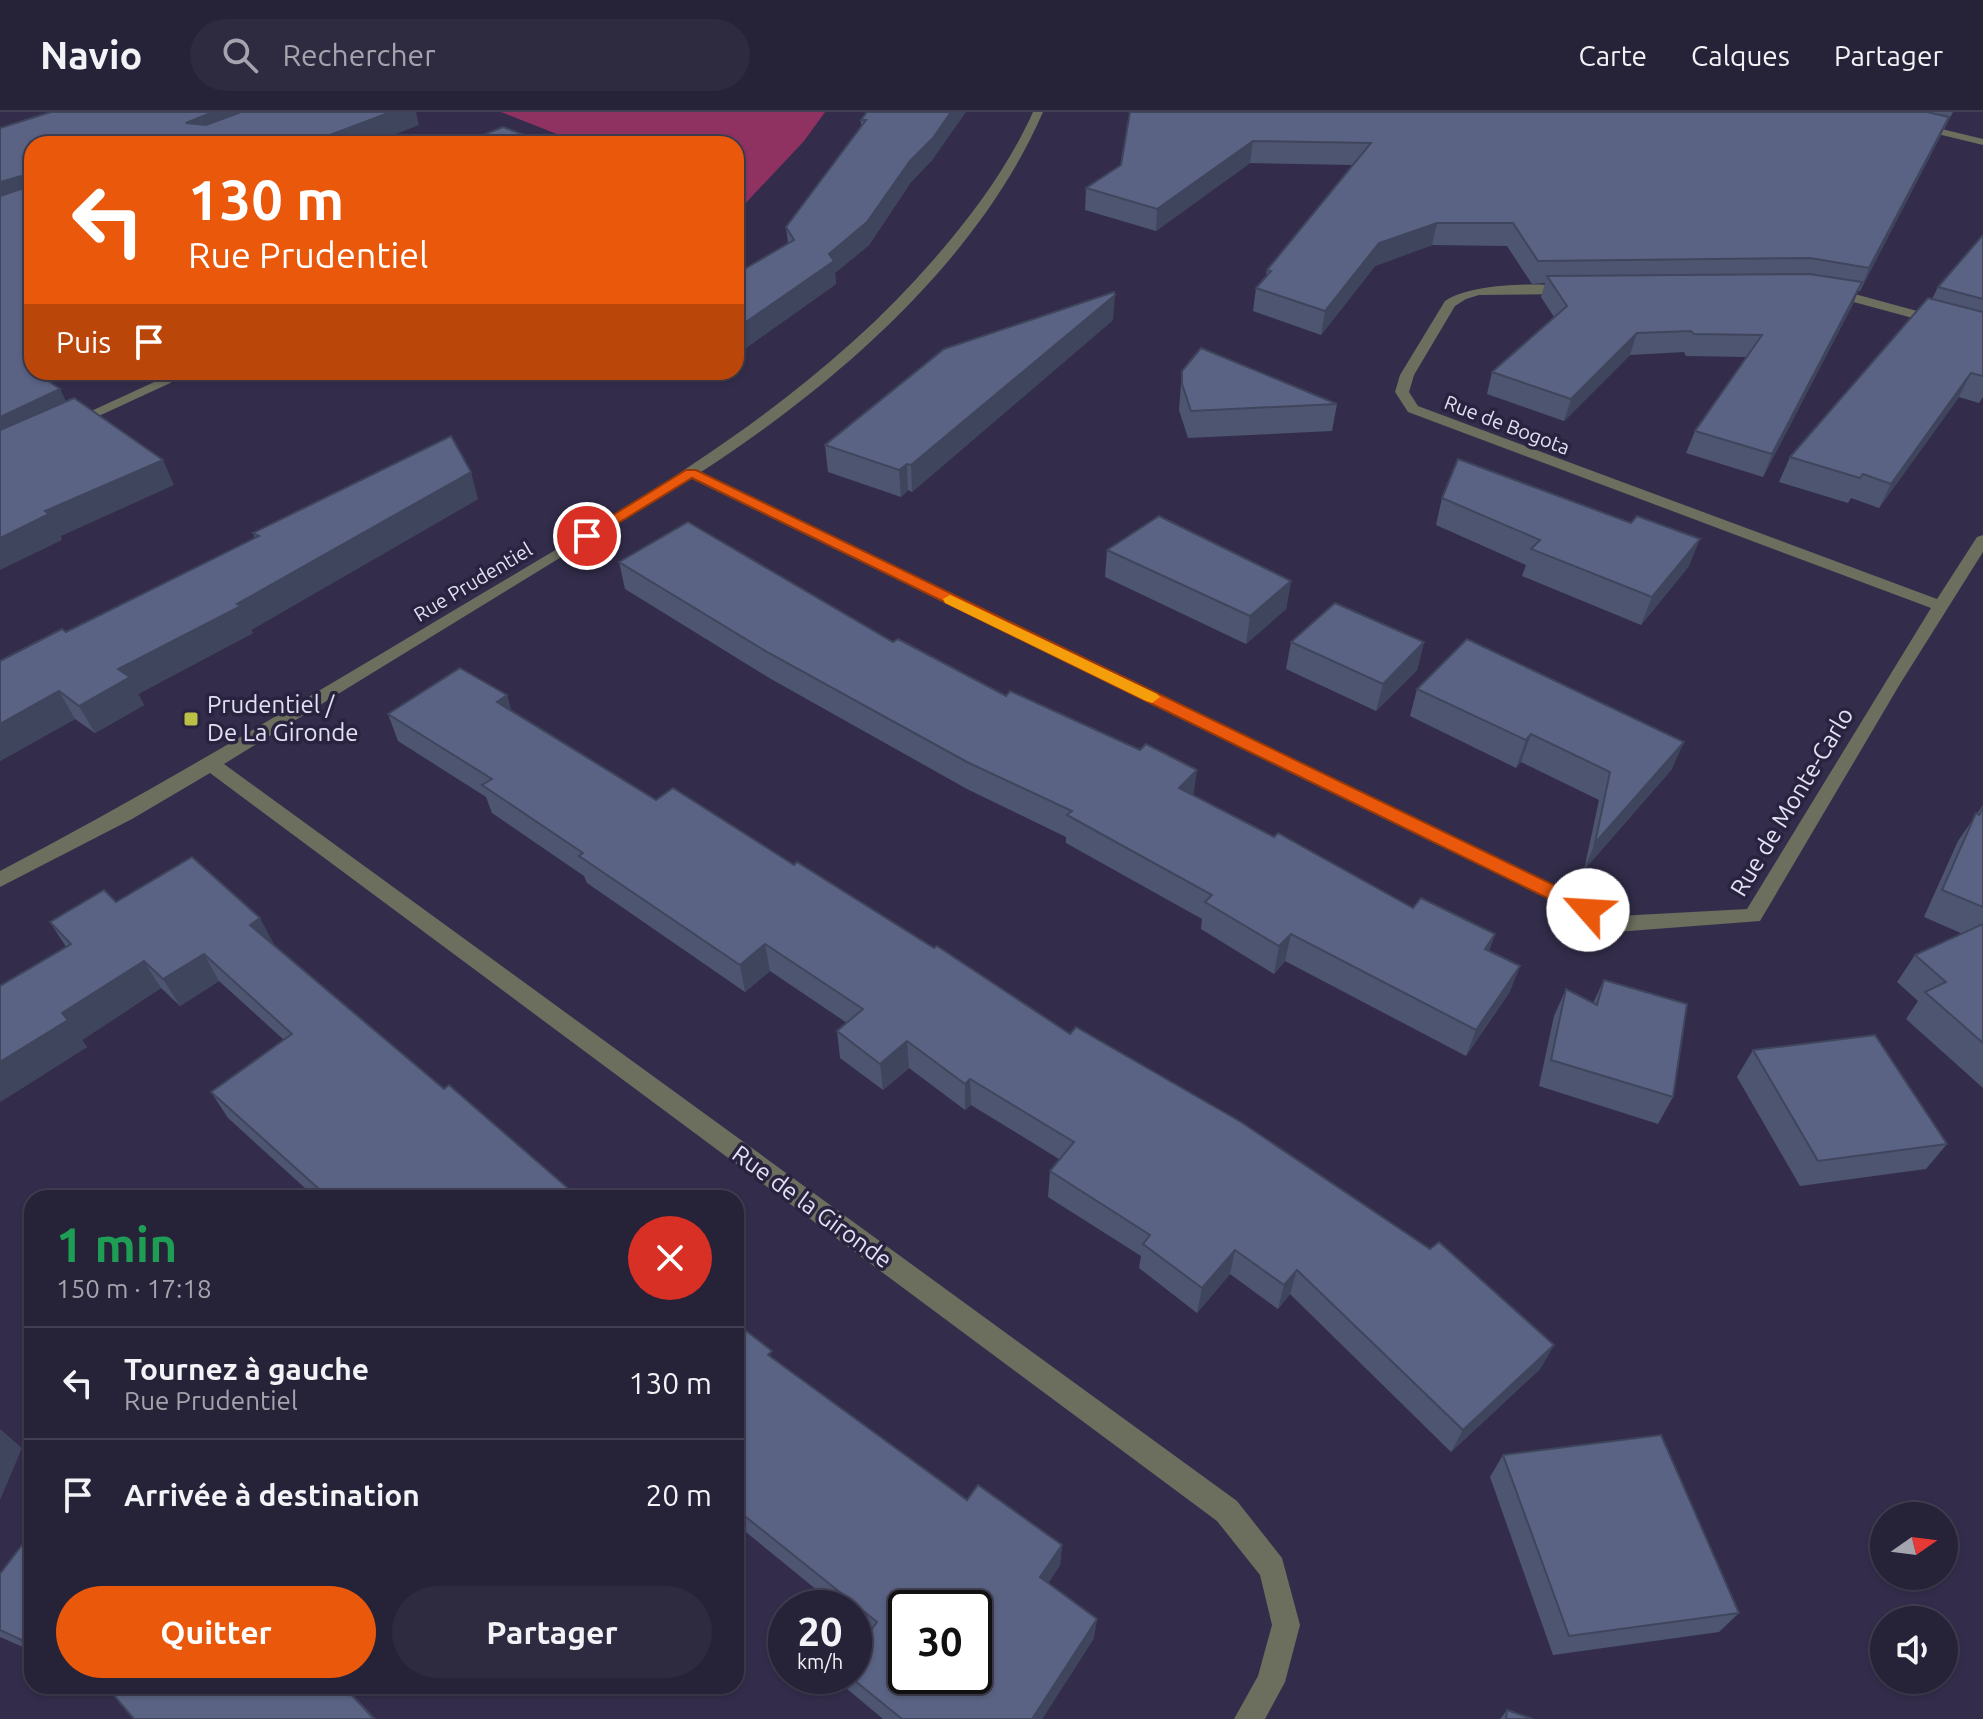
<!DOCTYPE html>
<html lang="fr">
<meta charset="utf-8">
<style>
:root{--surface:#262238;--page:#2e2a40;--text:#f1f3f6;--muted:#a4a4ae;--line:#423f53;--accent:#ea580c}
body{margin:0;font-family:Ubuntu,sans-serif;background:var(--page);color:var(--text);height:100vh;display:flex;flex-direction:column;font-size:30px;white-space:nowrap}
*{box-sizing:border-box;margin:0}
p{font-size:26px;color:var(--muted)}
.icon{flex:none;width:44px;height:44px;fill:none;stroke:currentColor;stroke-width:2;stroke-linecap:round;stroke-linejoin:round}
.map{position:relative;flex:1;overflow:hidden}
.side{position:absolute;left:24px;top:1078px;width:720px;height:504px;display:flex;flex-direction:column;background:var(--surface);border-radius:24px;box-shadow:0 2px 6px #0004,0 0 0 2px var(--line)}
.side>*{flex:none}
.hud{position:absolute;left:24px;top:24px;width:720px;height:244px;border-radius:24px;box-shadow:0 2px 6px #0004,0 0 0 2px var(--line);background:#ea580c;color:#fff;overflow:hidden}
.needle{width:52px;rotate:76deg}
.tools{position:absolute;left:1870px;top:1390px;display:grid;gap:16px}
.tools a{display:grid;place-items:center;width:88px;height:88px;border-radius:50%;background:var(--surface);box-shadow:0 2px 6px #0004,0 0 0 2px var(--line);font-size:40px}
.speed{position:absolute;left:768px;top:1478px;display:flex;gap:16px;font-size:40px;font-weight:700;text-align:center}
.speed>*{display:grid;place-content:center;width:104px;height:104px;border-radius:50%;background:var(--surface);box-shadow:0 2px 6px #0004,0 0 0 2px var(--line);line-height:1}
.speed small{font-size:20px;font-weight:400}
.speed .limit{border:4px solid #111;border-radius:12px;background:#fff;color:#111}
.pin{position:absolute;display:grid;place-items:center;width:68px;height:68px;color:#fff;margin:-34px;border:4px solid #fff;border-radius:50%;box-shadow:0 2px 8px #0007}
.me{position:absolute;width:88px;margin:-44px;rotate:296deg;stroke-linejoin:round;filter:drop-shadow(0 0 6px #0008)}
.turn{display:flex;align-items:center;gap:28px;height:168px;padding:0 32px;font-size:36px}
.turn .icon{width:104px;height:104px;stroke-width:2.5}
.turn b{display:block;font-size:56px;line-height:68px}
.then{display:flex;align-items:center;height:76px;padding:0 32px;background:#0003;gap:16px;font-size:30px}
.round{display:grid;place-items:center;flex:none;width:84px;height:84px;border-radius:42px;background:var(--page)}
.overview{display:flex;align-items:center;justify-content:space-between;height:136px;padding:0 32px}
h1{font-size:48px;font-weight:700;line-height:60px;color:#1e9e55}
.primary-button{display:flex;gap:16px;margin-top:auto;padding:16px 32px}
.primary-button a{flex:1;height:92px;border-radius:48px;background:var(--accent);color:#fff;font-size:32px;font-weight:700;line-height:92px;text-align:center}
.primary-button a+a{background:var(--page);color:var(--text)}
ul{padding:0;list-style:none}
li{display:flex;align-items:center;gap:24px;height:112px;padding:0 32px;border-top:2px solid var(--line)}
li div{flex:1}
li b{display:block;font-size:30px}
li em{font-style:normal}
header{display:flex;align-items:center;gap:48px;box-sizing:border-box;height:112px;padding:0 40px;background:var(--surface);border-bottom:2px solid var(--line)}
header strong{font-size:38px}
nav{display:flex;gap:44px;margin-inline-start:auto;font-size:28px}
.search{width:560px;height:72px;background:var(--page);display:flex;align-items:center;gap:20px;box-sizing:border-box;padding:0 28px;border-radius:44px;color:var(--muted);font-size:30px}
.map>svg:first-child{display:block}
</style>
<header>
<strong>Navio</strong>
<div class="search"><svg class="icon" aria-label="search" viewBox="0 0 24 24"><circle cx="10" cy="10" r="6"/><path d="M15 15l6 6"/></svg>Rechercher</div>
<nav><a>Carte</a><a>Calques</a><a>Partager</a></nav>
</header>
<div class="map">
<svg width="1983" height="1607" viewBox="0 0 1983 1607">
<rect width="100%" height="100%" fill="#332d4b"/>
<path fill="#8f3262" d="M501,0H825L804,29L740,97L736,95V32H582Z"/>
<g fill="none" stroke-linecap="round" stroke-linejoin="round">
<g fill="#6c6e5e" fill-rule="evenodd">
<path d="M1033,0H1043C978,150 835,273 701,360L1618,804L1747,797L1931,496L1408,300L1395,280L1400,263L1445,189C1471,171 1542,170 1574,175L1575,178L1569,182L1479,183L1466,187L1455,194L1414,263L1409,280L1418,294L1937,487L1977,425L1983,423V440L1900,572L1760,809L1616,820L1609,817L690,366L224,652L1237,1389L1282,1446L1300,1513L1285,1570L1265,1607H1234L1258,1564L1272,1513L1260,1463L1217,1409L210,661L132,707L0,775V759C149,681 292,595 436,509C612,403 799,304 935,146C974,101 1008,55 1033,0Z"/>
<path d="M1917,11L1983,27V33L1913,16L1912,14Z"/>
<path d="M1829,175L1983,217V225L1824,182L1823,179Z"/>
<path d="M176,260H194L75,315H65L63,312Z"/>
</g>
</g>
<g fill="#4d5571">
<path d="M867,0L933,47L911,70L869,133L835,161L836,172L736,243V162L788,131L786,115L861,14V8Z"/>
<path d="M1130,0H1953L1860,179H1858L1853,192L1763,365L1686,341L1695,319L1747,245L1686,244L1684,240L1630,243L1564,309L1487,282L1492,260L1554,205L1541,185L1545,171L1532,172L1507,134L1432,133L1375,154L1321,223L1253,199L1256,176L1266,164L1267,158L1353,53L1250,51L1156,119L1085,98L1086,76L1121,53Z"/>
<path d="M1983,123V285L1979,291L1959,285L1879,396L1851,386L1848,391L1779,370L1790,345L1932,187L1938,175Z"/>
<path d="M1113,208L912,380L908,378L901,385L828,360L825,333Z"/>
<path d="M1182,259L1337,292L1332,319L1188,326L1179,298Z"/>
<path d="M666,260H712L698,270Z"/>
<path d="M1442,386L1689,454L1641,513L1522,464L1526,453L1436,413Z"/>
<path d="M478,387L251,518L253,521L138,582L144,593L95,621L75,607L0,649L66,520L255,426L253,421Z"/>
<path d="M1107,438L1291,469L1286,497L1246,532L1105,465Z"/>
<path d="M619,450L893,530L1413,796L1495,822L1489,839L1520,854L1509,881L1466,944L1285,849L1274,862L1201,817L1202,807L1066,731V725L967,677L771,567L625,477Z"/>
<path d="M1291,530H1424L1417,558L1376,599L1286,557Z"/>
<path d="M1417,577L1672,657L1584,758L1599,688L1521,650L1516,656L1410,604Z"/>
<path d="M507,583L511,599L656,688L794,753L1070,922L1554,1233L1540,1257L1451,1340L1290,1182L1278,1197L1230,1162L1197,1201L1139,1156L1141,1144L1048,1085L1050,1059L1059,1047L971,993L965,998L909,956L883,978L840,946L837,919L847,911L770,859L745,880L587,771L584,764L492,701L486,685L398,629L388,602Z"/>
<path d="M1983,693V976L1906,907L1918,889L1897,870L1915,843L1963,822L1924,805L1958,729Z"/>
<path d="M116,790L274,834L444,977L578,1085L598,1086H316L228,1006L211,980L284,928L219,869L180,894L161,876L82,928L87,935L0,990L66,835L50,810Z"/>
<path d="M1604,868L1673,985L1658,1012L1539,974L1554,904L1566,877L1593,891Z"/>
<path d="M1753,938L1947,1032L1926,1057L1800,1074L1737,965Z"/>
<path d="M736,1211L774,1248L967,1388L1062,1433L1060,1453L1048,1471L1094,1526L1042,1607H883L846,1576L843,1564H854L870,1520L854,1508V1496H839L736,1412Z"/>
<path d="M1503,1343L1739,1501L1719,1520L1553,1543L1490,1365Z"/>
<path d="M32,1420V1539L0,1525V1462Z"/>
<path d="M1507,1598L1533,1607H1500Z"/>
</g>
<g fill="#3f455c">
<path d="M213,0H274L195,32L186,11Z"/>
<path d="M391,0H416L419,13L371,32H306Z"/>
<path d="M951,0H966L933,47L911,70L869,133L835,161L836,172L736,243V217L829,142Z"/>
<path d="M1949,5L1939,26L1860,179L1869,156Z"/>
<path d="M1253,29L1250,51L1156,119L1157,97Z"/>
<path d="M21,64L31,86L0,97V70Z"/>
<path d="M1437,111L1432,133L1375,154L1321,223L1325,199L1379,131Z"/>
<path d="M1862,170L1853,192L1763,365L1772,342Z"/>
<path d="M1115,183L1113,208L912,380L911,353Z"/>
<path d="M1637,221L1630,243L1564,309L1571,287Z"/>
<path d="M32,250V260H76L37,277L25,253Z"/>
<path d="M696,260H712L698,270Z"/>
<path d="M1971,261L1959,285L1879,396L1891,372Z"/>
<path d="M60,277L72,302L0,336V305Z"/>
<path d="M163,348L174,373L61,424L62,428L0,458V426L45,399Z"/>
<path d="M907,352L908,378L901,385L899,358Z"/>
<path d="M471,360L478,387L251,518L253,521L138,582L144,593L95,621L79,594L118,557L237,492Z"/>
<path d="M1700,427L1689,454L1641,513L1652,485Z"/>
<path d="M1291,469L1286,497L1246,532L1250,504Z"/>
<path d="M1424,530L1417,558L1376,599L1383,572Z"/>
<path d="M59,579L75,607L0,649V612Z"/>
<path d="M507,583L515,611L497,590Z"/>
<path d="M1531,622L1521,650L1516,656L1526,628Z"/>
<path d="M1684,630L1672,657L1584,758L1595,731Z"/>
<path d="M1197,658L1193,686L1179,676Z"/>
<path d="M260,806L275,834L250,813Z"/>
<path d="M1291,822L1285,849L1274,862L1279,834Z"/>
<path d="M1495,822L1485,849V837Z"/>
<path d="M765,832L770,859L745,880L740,853Z"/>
<path d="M204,842L219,869L180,894L163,867Z"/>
<path d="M144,849L161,876L82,928L87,935L0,990V950L62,901Z"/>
<path d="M1520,854L1509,881L1466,944L1476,918Z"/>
<path d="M907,929L909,956L883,978L880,952Z"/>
<path d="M970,967L971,993L965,998V972Z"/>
<path d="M398,1080L401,1086H391Z"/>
<path d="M1235,1138L1230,1162L1197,1201L1202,1176Z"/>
<path d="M1297,1158L1290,1182L1278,1197L1284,1173Z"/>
<path d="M1554,1233L1540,1257L1451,1340L1463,1318Z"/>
<path d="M0,1317L22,1336L0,1388Z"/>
<path d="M1062,1433L1060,1453L1039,1485L1040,1465Z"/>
<path d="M1097,1507L1094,1526L1042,1607H1032Z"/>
<path d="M343,1574H345L376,1607H374Z"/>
</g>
<g fill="#5a6383" stroke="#3f455c" stroke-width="2" fill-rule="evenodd">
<path d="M51,0H213L186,11L206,13L241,0H391L306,32H32V250L25,253L32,258V260H35L60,277L0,305V84L24,76L25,66L21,64L0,70V16Z"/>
<path d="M867,0H951L933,26L910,49L867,110L829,142L834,149L736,217V162L794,128L786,115L866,8H861Z"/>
<path d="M1130,0H1927L1949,5L1869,156L1810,146L1538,149L1513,111H1437L1379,131L1325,199L1256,176L1271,159L1267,158L1371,31L1253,29L1157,97L1086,76L1121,53Z"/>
<path d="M503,15L548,32H461Z"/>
<path d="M1983,123V187L1938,175Z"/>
<path d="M1809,162L1862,170L1772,342L1695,319L1762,223L1694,222L1691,219L1637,221L1571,287L1492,260L1567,194L1547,164Z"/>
<path d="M1114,180L1115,183L911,353L907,352L899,358L825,333L944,237Z"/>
<path d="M1928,186L1983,200V264L1971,261L1891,372L1863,362L1860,366L1790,345Z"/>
<path d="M1201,236L1337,292L1191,299L1182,272V259Z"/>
<path d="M74,286L163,348L45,399L49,402L0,426V318Z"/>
<path d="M451,324L471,360L237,492L241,494L118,557L130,565L79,594L59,579L0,612V549L62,517L66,520L259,424L253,421Z"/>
<path d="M1458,347L1631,411L1637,404L1700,427L1652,485L1531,437L1540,428L1442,386Z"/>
<path d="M1159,404L1291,469L1250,504L1107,438Z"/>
<path d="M688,410L893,530L898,527L1006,584L1010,579L1140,638L1146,632L1197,658L1179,676L1274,725L1278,721L1413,796L1421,786L1495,822L1485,837L1520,854L1476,918L1291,822L1279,834L1205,790L1212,783L1067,703L1072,699L967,650L767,540L619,450Z"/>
<path d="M1335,491L1424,530L1383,572L1291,530Z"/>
<path d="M1467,527L1684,630L1595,731L1610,660L1531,622L1526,628L1417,577Z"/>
<path d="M460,556L507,583L497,590L656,688L673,676L794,753L797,750L934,836L937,834L1070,922L1076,915L1241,1010L1430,1137L1439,1130L1554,1233L1463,1318L1297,1158L1284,1173L1235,1138L1202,1176L1143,1132L1150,1123L1050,1059L1074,1030L970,967L965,972L907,929L880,952L837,919L863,897L765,832L740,853L579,744L583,741L482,673L492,667L388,602Z"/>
<path d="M1983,696V795L1942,778L1976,701L1979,703Z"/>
<path d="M192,745L260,806L250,813L444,977L449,973L578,1085L587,1077L598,1086H405L398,1080L391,1086H329L211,980L292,922L204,842L163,867L144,849L62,901L68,908L0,950V874L71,832L50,810L104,778L116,790Z"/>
<path d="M1983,812V931L1925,880L1946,870L1915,843Z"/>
<path d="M1604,868L1687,892L1673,985L1551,948L1566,877L1597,893Z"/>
<path d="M1875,923L1947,1032L1818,1049L1753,938Z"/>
<path d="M736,1211L772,1239L768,1243L967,1388L978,1373L1062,1433L1040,1465L1097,1507L1032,1607H902L849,1564H854V1542L877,1510L736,1397ZM906,1496H974V1564H906Z"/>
<path d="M1661,1323L1739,1501L1569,1524L1503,1343Z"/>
<path d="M32,1420V1533L0,1518V1462Z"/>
<path d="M106,1574H343L374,1607H134Z"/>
<path d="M1507,1598L1533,1607H1506Z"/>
</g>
<path fill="#ea580c" stroke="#983908" stroke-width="2" d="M686,358H696L1595,793L1597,798L1588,805L1582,803L692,366L592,427L587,429L579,424Z"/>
<path fill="#f59e0b" d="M950,483L1157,582L1160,585L1152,591L1146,589L945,491L943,487Z"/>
<rect fill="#bac045" stroke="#292340" stroke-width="3" x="183" y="599" width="16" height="16" rx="4"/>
<g text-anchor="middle" stroke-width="7" stroke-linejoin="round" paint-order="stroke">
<g font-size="20" fill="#e2e0f3" stroke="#292340">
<text transform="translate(1507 313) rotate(21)" y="7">Rue de Bogota</text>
<text transform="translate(473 470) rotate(-31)" y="7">Rue Prudentiel</text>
</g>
<g font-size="24" fill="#e2e0f3" stroke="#292340" text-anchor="start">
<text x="207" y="601">Prudentiel /<tspan x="207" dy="28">De La Gironde</tspan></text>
</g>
<g font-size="24" fill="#e2e0f3" stroke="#292340">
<text transform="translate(1792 690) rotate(-59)" y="8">Rue de Monte-Carlo</text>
<text transform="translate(812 1095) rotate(36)" y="8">Rue de la Gironde</text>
</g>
</g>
</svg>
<div class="tools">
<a><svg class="needle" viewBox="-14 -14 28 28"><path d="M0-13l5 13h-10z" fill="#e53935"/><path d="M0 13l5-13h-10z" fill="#a4a4ae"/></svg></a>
<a><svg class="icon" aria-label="sound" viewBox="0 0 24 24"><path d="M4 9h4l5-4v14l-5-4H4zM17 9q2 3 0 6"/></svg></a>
</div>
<div class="speed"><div>20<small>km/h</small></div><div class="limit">30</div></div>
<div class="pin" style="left:587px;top:424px;background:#d93025"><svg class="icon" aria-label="arrive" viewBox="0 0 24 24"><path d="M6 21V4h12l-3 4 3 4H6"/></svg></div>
<svg class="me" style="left:1588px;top:798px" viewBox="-20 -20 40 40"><circle r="19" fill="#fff"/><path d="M0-13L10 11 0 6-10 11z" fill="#ea580c"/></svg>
<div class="hud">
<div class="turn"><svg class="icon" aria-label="left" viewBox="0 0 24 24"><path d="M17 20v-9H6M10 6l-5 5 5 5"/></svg><div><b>130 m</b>Rue Prudentiel</div></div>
<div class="then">Puis<svg class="icon" aria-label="arrive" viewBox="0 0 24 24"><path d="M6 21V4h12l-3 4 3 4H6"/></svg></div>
</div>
<section class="side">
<div class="overview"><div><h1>1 min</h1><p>150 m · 17:18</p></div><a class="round" style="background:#d93025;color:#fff"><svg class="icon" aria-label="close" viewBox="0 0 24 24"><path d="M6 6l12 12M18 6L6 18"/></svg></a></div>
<ul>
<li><svg class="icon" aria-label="left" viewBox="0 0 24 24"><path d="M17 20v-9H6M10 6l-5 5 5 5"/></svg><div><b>Tournez à gauche</b><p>Rue Prudentiel</p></div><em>130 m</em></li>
<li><svg class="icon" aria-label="arrive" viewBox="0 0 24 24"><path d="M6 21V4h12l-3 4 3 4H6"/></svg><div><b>Arrivée à destination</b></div><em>20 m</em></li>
</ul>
<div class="primary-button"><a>Quitter</a><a>Partager</a></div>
</section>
</div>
